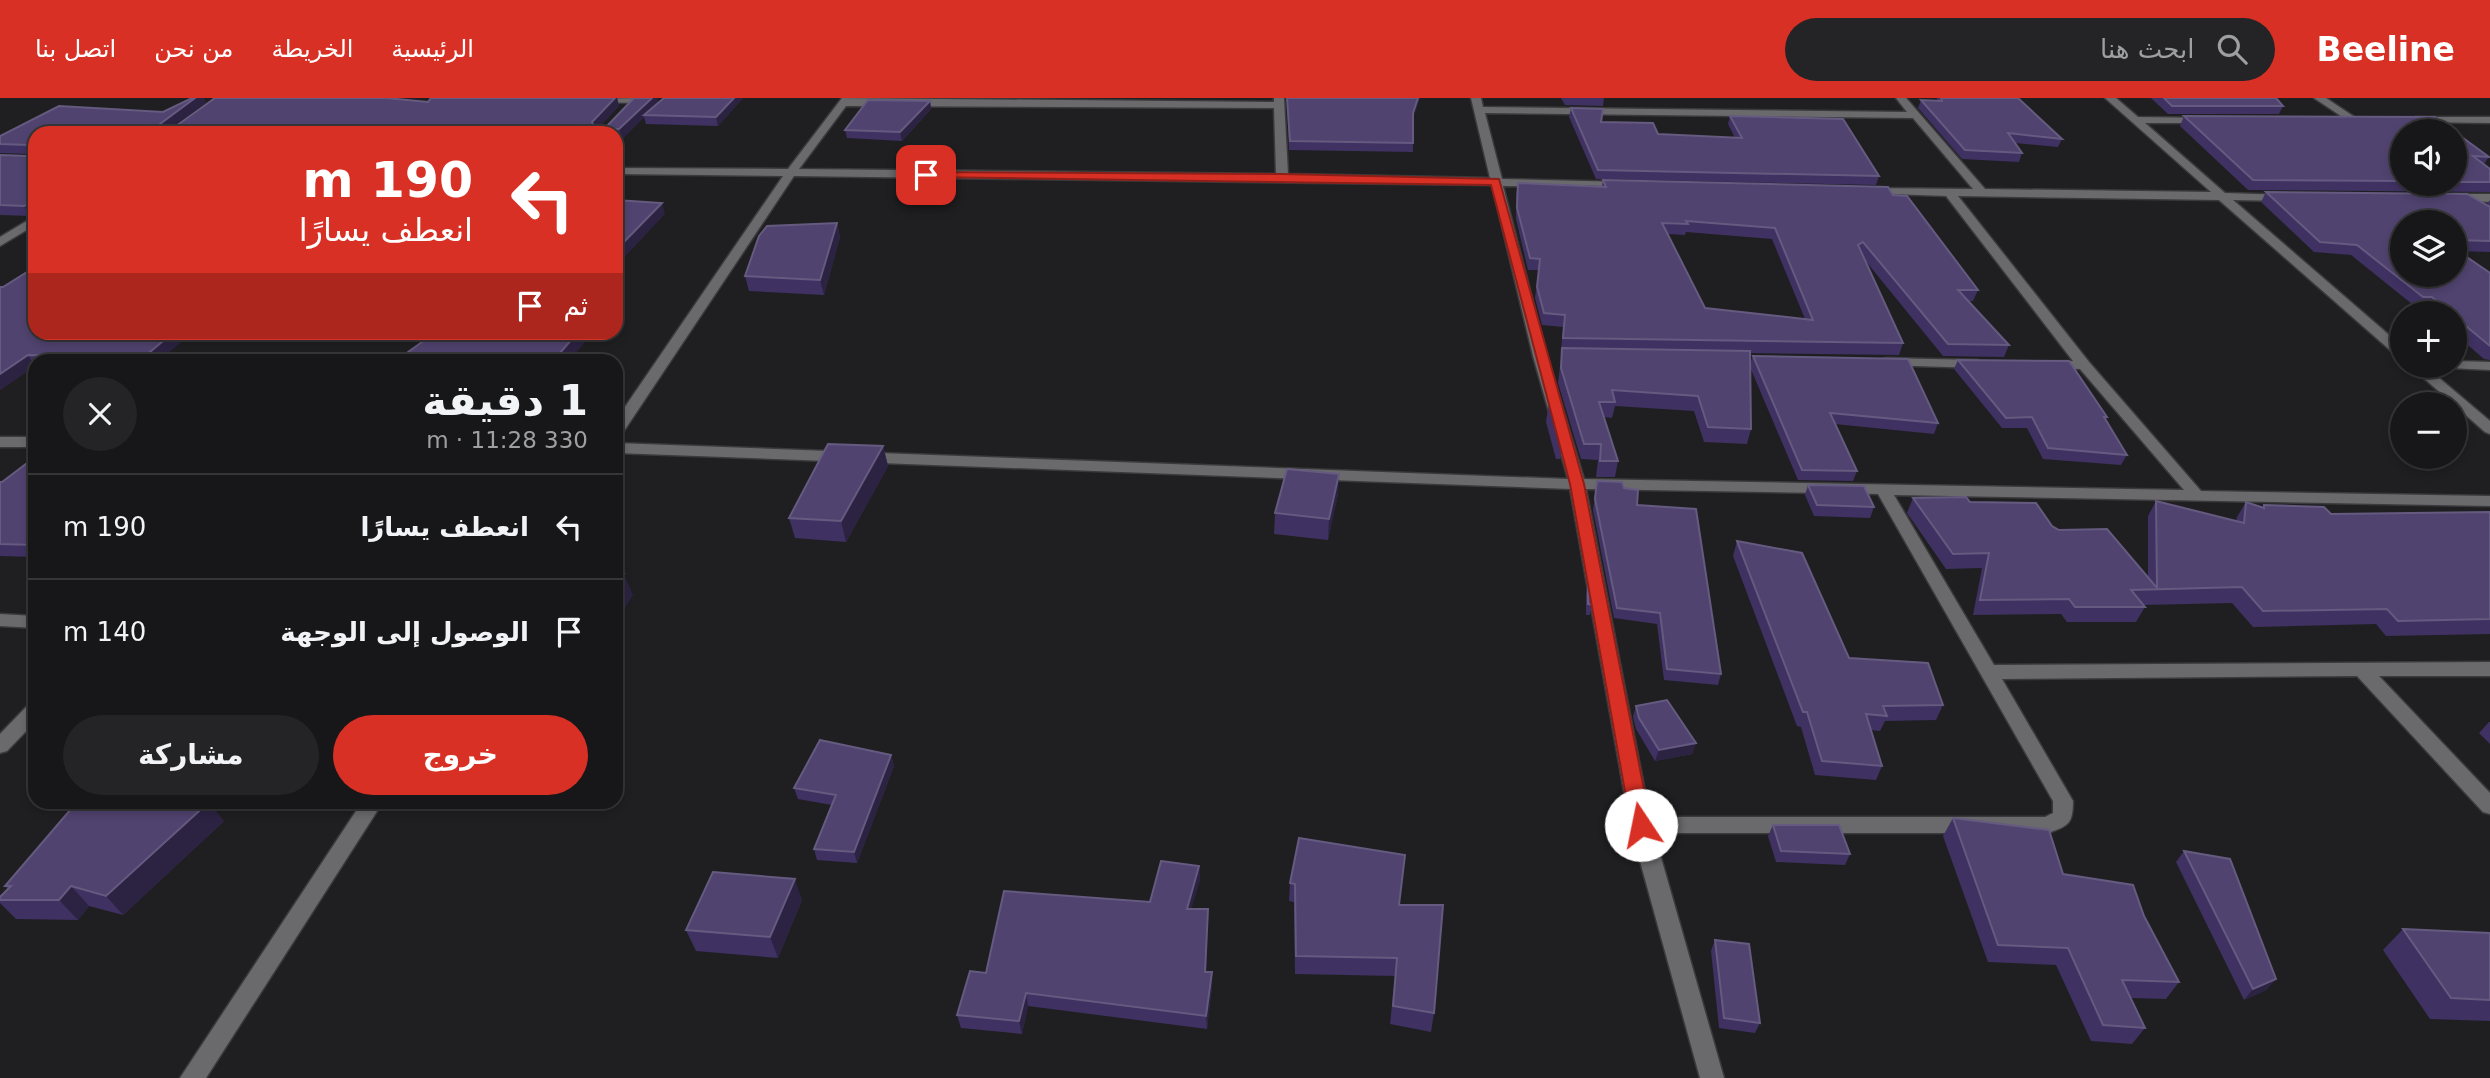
<!DOCTYPE html>
<html lang="ar">
<meta charset="utf-8">
<style>
:root{--surface:#171719;--page:#242426;--text:#f1f3f6;--muted:#9e9fa2;--line:#363638;--accent:#d93025}
body{margin:0;font-family:"DejaVu Sans","Noto Sans Arabic",sans-serif;background:var(--page);color:var(--text);direction:rtl;height:100vh;display:flex;flex-direction:column;font-size:26px;white-space:nowrap}
*{box-sizing:border-box;margin:0}
p{font-size:23px;color:var(--muted)}
.icon{flex:none;width:38px;height:38px;fill:none;stroke:currentColor;stroke-width:2;stroke-linecap:round;stroke-linejoin:round}
.map{position:relative;flex:1;overflow:hidden;direction:ltr}
.panel{position:absolute;left:28px;top:256px;width:595px;height:455px;display:flex;flex-direction:column;background:var(--surface);border-radius:21px;box-shadow:0 4px 10px #0003,0 0 0 2px var(--line);direction:rtl}
.panel>*{flex:none}
.top-card{position:absolute;left:28px;top:28px;width:595px;height:214px;border-radius:21px;box-shadow:0 4px 10px #0003,0 0 0 2px var(--line);direction:rtl;background:#d93025;color:#fff;overflow:hidden}
.buttons{position:absolute;left:2390px;top:21px;display:grid;gap:14px}
.buttons a{display:grid;place-items:center;width:77px;height:77px;border-radius:50%;background:var(--surface);box-shadow:0 4px 10px #0003,0 0 0 2px var(--line);font-size:35px}
.pin{position:absolute;display:grid;place-items:center;width:60px;height:60px;color:#fff;margin:-30px;border-radius:14px;box-shadow:0 4px 10px #0006}
.me{position:absolute;width:77px;margin:-38px;rotate:349deg;stroke-linejoin:round;filter:drop-shadow(0 0 5px #0008)}
.turn{display:flex;align-items:center;gap:24px;height:147px;padding:0 35px;font-size:32px}
.turn .icon{width:91px;height:91px;stroke-width:2.5}
.turn b{display:block;font-size:49px;line-height:60px}
.then{display:flex;align-items:center;height:66px;padding:0 35px;background:#0003;gap:14px;font-size:26px}
.round{display:grid;place-items:center;flex:none;width:74px;height:74px;border-radius:37px;background:var(--page)}
.overview{display:flex;align-items:center;justify-content:space-between;height:119px;padding:0 35px}
h1{font-size:42px;font-weight:800;line-height:52px}
.action{display:flex;gap:14px;margin-top:auto;padding:14px 35px}
.action a{flex:1;height:80px;border-radius:42px;background:var(--accent);color:#fff;font-size:28px;font-weight:800;line-height:80px;text-align:center}
.action a+a{background:var(--page);color:var(--text)}
ul{padding:0;list-style:none}
li{display:flex;align-items:center;gap:21px;height:105px;padding:0 35px;border-top:2px solid var(--line)}
li div{flex:1}
li b{display:block;font-size:26px}
li em{font-style:normal}
header{display:flex;align-items:center;gap:42px;box-sizing:border-box;height:98px;padding:0 35px;background:var(--accent);color:#fff}
header strong{font-size:33px}
nav{display:flex;gap:38px;margin-inline-start:auto;font-size:24px}
.search{width:490px;height:63px;background:var(--page);display:flex;align-items:center;gap:18px;box-sizing:border-box;padding:0 24px;border-radius:38px;color:var(--muted);font-size:26px}
.map>svg:first-child{display:block}
</style>
<header>
<strong>Beeline</strong>
<div class="search"><svg class="icon" aria-label="search" viewBox="0 0 24 24"><circle cx="10" cy="10" r="6"/><path d="M15 15l6 6"/></svg>ابحث هنا</div>
<nav><a>الرئيسية</a><a>الخريطة</a><a>من نحن</a><a>اتصل بنا</a></nav>
</header>
<div class="map">
<svg width="2490" height="980" viewBox="0 0 2490 980">
<rect width="100%" height="100%" fill="#1f1f21"/>
<g fill="none" stroke-linecap="round" stroke-linejoin="round">
<defs>
<g id="minor">
<path d="M639,0V4L635,5L594,4L589,1Z"/>
<path d="M842,0L1274,4V0H1284L1288,76L1490,80L1471,0H1481L1483,9L1907,14L1896,0H1906L1985,91L2211,94L2105,0H2116L2138,19L2210,20V24L2206,25H2145L2225,95L2291,97V101L2287,103L2233,102L2403,249V260L2398,259L2219,102L1958,98L2089,264L2201,393L2490,398V408L1894,397L1994,567L2490,564V578H2379L2490,695V716L2483,714L2357,578L2002,581L2073,703C2073,725 2069,728 2048,735H1654L1724,980H1700L1630,727L1570,391L616,355V345L1568,381L1533,258L1492,87L794,78L624,333L616,338V322L783,78L616,76V70L788,71ZM846,8L1274,10L1276,76L799,71ZM1485,15L1913,20L1973,91L1867,90L1861,93L1863,95L1946,98L2073,263L2043,264V270L2080,271L2184,392L1584,381L1547,258L1503,88L1626,90L1632,87L1626,84L1502,81ZM1586,391L1878,396L2053,703V715L2045,719H1650Z"/>
<path d="M2314,0H2326L2359,22L2350,24Z"/>
<path d="M2416,19H2490V25L2412,24V20Z"/>
<path d="M2452,96H2490V104L2448,102V98Z"/>
<path d="M35,118V127L0,148V139Z"/>
<path d="M1887,260L1978,262L1985,266L1978,270L1882,267V261Z"/>
<path d="M2455,263L2490,264V272L2450,270L2448,268H2455Z"/>
<path d="M2410,268H2425L2490,323V336L2485,334Z"/>
<rect x="0" y="339" width="35" height="10"/>
<path d="M0,516L35,518V530L0,528Z"/>
<path d="M35,605V624L7,653L0,655V636L28,607Z"/>
<path d="M362,704H383L206,980H180Z"/>
</g>
</defs>
<use href="#minor" stroke="#3a3a3c" stroke-width="3"/>
<use href="#minor" fill="#6a6a6d" fill-rule="evenodd"/>
</g>
<g fill="#3f3162" fill-rule="evenodd">
<path d="M431,0H617L619,8L600,28H607L658,5L743,0L718,28L646,26L644,19L622,41L616,40V35H35V116L30,118L0,117V57L29,58L30,56L0,55V38L163,14L206,4L173,28L428,4Z"/>
<path d="M1287,0H1420L1413,20V54L1289,52Z"/>
<path d="M1561,0H1604L1603,8L1565,7Z"/>
<path d="M1937,0H2018L2062,41L2058,49L2015,45L2022,55L2019,64L1962,61L1918,10L1921,2H1937Z"/>
<path d="M2151,0H2276L2283,8L2279,16H2168Z"/>
<path d="M930,3L931,11L902,43L847,40L845,32Z"/>
<path d="M1571,10L1601,24L1658,36L1735,40L1728,26L1730,18L1879,78L1876,87L1596,81L1569,19Z"/>
<path d="M2184,18L2403,33V86H2455V34L2489,59L2484,66L2490,71V94L2248,92L2180,28Z"/>
<path d="M1603,82L1893,97L1978,192L1973,203H1969L2009,247L2004,259L1943,258L1864,161L1903,245L1899,257L1750,255V266L1753,258L1938,325L1934,336L1835,326L1857,373L1853,383L1798,382L1750,269L1751,331L1747,346L1704,344L1694,313L1615,308L1612,320L1604,319L1618,363L1615,379H1596L1598,362L1581,361L1558,285L1562,252H1561L1563,229L1542,227L1535,200L1539,172H1528L1516,121V96L1518,85L1602,88ZM1686,134L1772,141L1805,221L1705,210L1668,136L1685,137Z"/>
<path d="M2266,94L2490,109L2487,106L2490,102V154L2459,153L2490,175V262L2484,261L2455,236V215H2431L2425,210H2417L2351,157L2314,154L2261,104ZM2455,124V177H2403Z"/>
<path d="M837,125L840,139L824,197L749,193L745,178Z"/>
<path d="M0,189H3L35,234H193L159,262H35V268L0,292Z"/>
<path d="M1958,262L2107,319L2106,322L2127,357L2121,367L2043,361L2027,330H2002L1954,271Z"/>
<path d="M1549,304L1563,341L1560,361H1556L1546,324Z"/>
<path d="M883,348L888,368L846,444L795,440L789,420Z"/>
<path d="M35,359V459L0,458V384H2Z"/>
<path d="M1597,383L1624,390L1637,407L1721,576L1718,587L1664,582L1657,526L1614,520L1593,412Z"/>
<path d="M1808,387L1874,409L1870,420L1814,418L1805,397Z"/>
<path d="M1338,396L1328,442L1274,436L1275,415Z"/>
<path d="M1913,400L1970,404L2052,428L2148,479V418L2156,403L2236,423L2237,419L2246,404L2263,409L2264,407L2331,416L2490,414V536L2386,538L2376,526L2253,529L2232,505L2143,507L2145,509L2136,524H2067L2061,516L1973,517L1982,470L1946,471L1907,415Z"/>
<path d="M1737,443L1849,560L1943,607L1936,622L1885,623L1880,633L1871,632L1882,668L1876,682L1815,677L1801,629L1797,628L1733,458Z"/>
<path d="M1588,484L1592,507L1590,517H1586V495Z"/>
<path d="M1636,608L1696,645L1692,656L1655,663L1636,631L1633,619Z"/>
<path d="M2489,624H2490V646L2479,635Z"/>
<path d="M891,657L894,668L857,765L817,762L814,751L832,707L798,701L794,690Z"/>
<path d="M1953,720L2144,818L2179,884L2166,901L2131,900L2145,930L2132,946L2091,943L2056,867L1988,864L1943,738Z"/>
<path d="M224,723L123,817L89,808L78,822L16,821L0,805V799L8,791L5,788Z"/>
<path d="M1773,727L1850,756L1845,767L1776,764L1768,738Z"/>
<path d="M2184,753L2276,881L2266,892L2244,902L2176,764Z"/>
<path d="M1199,768L1200,782L1191,811H1208L1206,874H1212V888L1207,931L1028,908L1022,936L961,930L957,917L1150,804Z"/>
<path d="M1290,785L1399,807L1434,915L1431,934L1390,926L1395,878L1295,876L1294,804L1289,803Z"/>
<path d="M802,802L778,860L696,853L686,832Z"/>
<path d="M2403,831L2490,835V923L2430,921L2383,852Z"/>
<path d="M1715,842L1760,925L1755,935L1719,930L1711,853Z"/>
</g>
<g fill="#2c2343">
<path d="M195,0H204L206,4L164,35L160,26Z"/>
<path d="M615,0H617L619,8L597,31H594L592,24Z"/>
<path d="M652,0H657L659,5L644,17V19L622,41L619,31Z"/>
<path d="M734,0H743L718,28L716,19Z"/>
<path d="M1418,0H1420L1412,23L1413,15Z"/>
<path d="M930,3L931,11L902,43L900,34Z"/>
<path d="M274,29L277,35H262Z"/>
<path d="M519,30L520,35H512Z"/>
<path d="M662,105L665,116L616,168V152Z"/>
<path d="M29,106L35,115L30,118L24,108Z"/>
<path d="M837,125L840,139L824,197L820,182Z"/>
<path d="M174,234H193L159,262H147L145,258Z"/>
<path d="M578,234H593L570,262H554Z"/>
<path d="M28,257L35,268L0,292V276Z"/>
<path d="M883,348L888,368L846,444L841,423Z"/>
<path d="M1339,376L1338,396L1328,442L1329,421Z"/>
<path d="M624,476L633,497L616,524V489Z"/>
<path d="M1696,645L1692,656L1655,663L1659,652Z"/>
<path d="M891,657L894,668L857,765L854,754Z"/>
<path d="M209,704L224,723L123,817L106,798Z"/>
<path d="M1199,768L1200,782L1187,824V811Z"/>
<path d="M795,781L802,802L778,860L770,839Z"/>
<path d="M71,788L89,808L78,822L59,802Z"/>
<path d="M1208,811V824L1206,887L1205,874Z"/>
<path d="M1212,874V888L1207,931L1206,918Z"/>
<path d="M2276,881L2266,892L2244,902L2253,891Z"/>
<path d="M1026,895L1028,908L1022,936L1019,923Z"/>
</g>
<g fill="#50436f" stroke="#655a7f" stroke-width="2" fill-rule="evenodd">
<path d="M192,0H195L160,26L162,29L176,28L215,0H387L428,4L431,0H615L592,24L594,29L607,28L634,0H652L619,31L519,30L512,35H395L404,28L274,29L262,35H35V109H32L29,106L24,108L0,107V57L29,58L32,50L29,47L0,46V38L59,8L163,14Z"/>
<path d="M664,0H734L716,19L644,17Z"/>
<path d="M1287,0H1418L1413,15V45L1290,43Z"/>
<path d="M1941,0H2018L2062,41L2008,35L2022,55L1965,52L1921,2L1942,3Z"/>
<path d="M2164,0H2276L2283,8H2172Z"/>
<path d="M868,2L930,3L900,34L845,32Z"/>
<path d="M1571,10L1603,11L1601,24L1653,25L1658,36L1742,40L1730,18L1843,21L1879,78L1598,72Z"/>
<path d="M2184,18L2435,19L2454,33H2403V83L2253,82Z"/>
<path d="M2455,34L2489,59L2473,58L2490,71V84H2455Z"/>
<path d="M1603,82L1888,89L1893,97L1907,98L1978,192H1958L2009,247L1948,246L1863,144L1858,147L1903,245L1563,240L1565,217L1544,215L1537,189L1540,161L1530,160L1517,110L1518,85L1606,89ZM1686,123L1775,130L1813,222L1705,210L1662,125L1688,126Z"/>
<path d="M2266,94L2467,96L2490,109V143L2455,142V124H2403V177H2455V151L2490,175V248L2455,219V215H2451L2432,199H2423L2357,147L2320,144Z"/>
<path d="M616,102L662,105L616,152Z"/>
<path d="M837,125L820,182L745,178L759,138L767,128Z"/>
<path d="M35,169V234H174L145,258L28,257L0,276V189H3Z"/>
<path d="M436,234H578L554,262H397Z"/>
<path d="M1562,250L1750,253L1751,331L1708,329L1698,298L1612,292L1615,304H1599L1618,363H1600L1601,346H1584L1561,270Z"/>
<path d="M1753,258L1908,261L1938,325L1830,315L1857,373L1802,372Z"/>
<path d="M1958,262L2069,263L2107,319H2104L2127,357L2048,350L2032,319L2006,320Z"/>
<path d="M1549,304H1552L1563,341H1560Z"/>
<path d="M828,346L883,348L841,423L789,420Z"/>
<path d="M35,359V447L0,446V384H2Z"/>
<path d="M1287,371L1339,376L1329,421L1275,415Z"/>
<path d="M1597,383L1622,384L1624,390L1638,392L1637,407L1696,411L1721,576L1667,571L1660,515L1617,510L1595,401Z"/>
<path d="M1808,387L1864,388L1874,409L1817,407Z"/>
<path d="M1966,399L1970,404L2036,405L2052,428L2059,432L2107,431L2157,490L2156,403L2244,425L2246,404L2264,410V407L2324,409L2331,416L2490,414V521L2398,523L2387,511L2263,513L2242,489L2131,492L2145,509H2075L2069,501L1980,502L1989,455L1953,456L1913,400Z"/>
<path d="M1737,443L1802,455L1849,560L1928,565L1943,607L1883,608L1887,618L1866,616L1882,668L1822,663L1807,614H1803Z"/>
<path d="M616,476H624L616,489Z"/>
<path d="M1588,484L1592,507L1588,506Z"/>
<path d="M1667,602L1696,645L1659,652L1639,620L1636,608Z"/>
<path d="M820,642L891,657L854,754L814,751L836,697L794,690Z"/>
<path d="M77,704H209L106,798L71,788L59,802H0V799L11,788H5Z"/>
<path d="M1953,720L2049,732L2063,776L2133,787L2144,818L2179,884L2122,882L2145,930L2103,927L2068,850L1998,847Z"/>
<path d="M1773,727H1839L1850,756L1781,753Z"/>
<path d="M1299,740L1405,757L1399,807H1443L1434,915L1393,908L1397,860L1296,858L1295,786L1290,785Z"/>
<path d="M2184,753L2230,761L2276,881L2253,891Z"/>
<path d="M1161,763L1199,768L1187,811H1208L1205,874H1212L1206,918L1026,895L1019,923L957,917L970,873L986,875L1004,793L1150,804Z"/>
<path d="M713,774L795,781L770,839L686,832Z"/>
<path d="M2403,831L2490,835V902L2451,900Z"/>
<path d="M1715,842L1749,846L1760,925L1724,920Z"/>
</g>
<path fill="#d93025" stroke="#8d1f18" stroke-width="2" d="M926,74L1282,76L1499,81L1584,386L1651,727L1648,733L1641,735L1634,733L1631,727L1570,386L1491,87L923,79V75Z"/>
</svg>
<div class="buttons">
<a><svg class="icon" aria-label="sound" viewBox="0 0 24 24"><path d="M4 9h4l5-4v14l-5-4H4zM17 9q2 3 0 6"/></svg></a>
<a><svg class="icon" aria-label="layers" viewBox="0 0 24 24"><path d="M12 4l9 5-9 5-9-5zM3 14l9 5 9-5"/></svg></a>
<a>+</a>
<a>−</a>
</div>
<div class="pin" style="left:926px;top:77px;background:#d93025"><svg class="icon" aria-label="arrive" viewBox="0 0 24 24"><path d="M6 21V4h12l-3 4 3 4H6"/></svg></div>
<svg class="me" style="left:1641px;top:727px" viewBox="-20 -20 40 40"><circle r="19" fill="#fff"/><path d="M0-13L10 11 0 6-10 11z" fill="#d93025"/></svg>
<div class="top-card">
<div class="turn"><svg class="icon" aria-label="left" viewBox="0 0 24 24"><path d="M17 20v-9H6M10 6l-5 5 5 5"/></svg><div><b>190 m</b>انعطف يسارًا</div></div>
<div class="then">ثم<svg class="icon" aria-label="arrive" viewBox="0 0 24 24"><path d="M6 21V4h12l-3 4 3 4H6"/></svg></div>
</div>
<section class="panel">
<div class="overview"><div><h1>1 دقيقة</h1><p>330 m · 11:28</p></div><a class="round"><svg class="icon" aria-label="close" viewBox="0 0 24 24"><path d="M6 6l12 12M18 6L6 18"/></svg></a></div>
<ul>
<li><svg class="icon" aria-label="left" viewBox="0 0 24 24"><path d="M17 20v-9H6M10 6l-5 5 5 5"/></svg><div><b>انعطف يسارًا</b></div><em>190 m</em></li>
<li><svg class="icon" aria-label="arrive" viewBox="0 0 24 24"><path d="M6 21V4h12l-3 4 3 4H6"/></svg><div><b>الوصول إلى الوجهة</b></div><em>140 m</em></li>
</ul>
<div class="action"><a>خروج</a><a>مشاركة</a></div>
</section>
</div>
